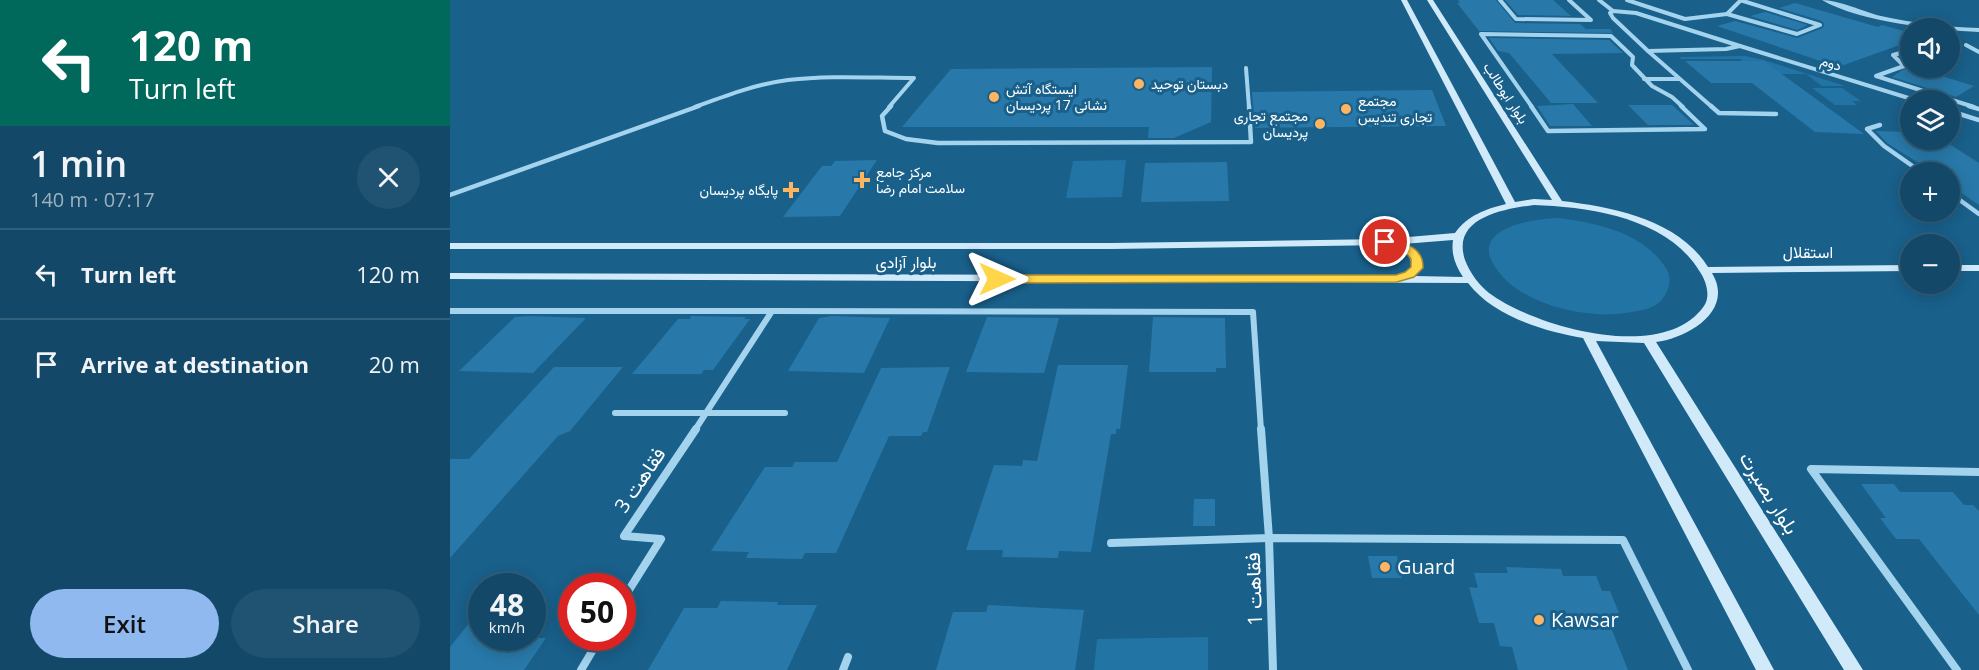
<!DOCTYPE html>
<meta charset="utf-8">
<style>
:root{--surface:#134868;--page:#205271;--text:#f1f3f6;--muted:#9db2c0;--line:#32607c;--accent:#90b9f0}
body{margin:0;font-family:"Open Sans",Vazirmatn,sans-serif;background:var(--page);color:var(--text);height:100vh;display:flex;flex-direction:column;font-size:22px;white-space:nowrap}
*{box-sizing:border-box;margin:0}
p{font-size:20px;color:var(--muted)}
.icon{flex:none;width:33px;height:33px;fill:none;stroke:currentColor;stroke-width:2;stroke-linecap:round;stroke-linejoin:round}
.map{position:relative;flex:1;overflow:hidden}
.panel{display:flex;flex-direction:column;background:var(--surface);width:450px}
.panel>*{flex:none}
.top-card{background:#00695c;color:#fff;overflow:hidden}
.fabs{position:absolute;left:1450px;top:18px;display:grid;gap:12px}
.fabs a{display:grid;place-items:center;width:60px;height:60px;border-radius:50%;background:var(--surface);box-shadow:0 3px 15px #0003,0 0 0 2px var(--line);font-size:30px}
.speed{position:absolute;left:18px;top:573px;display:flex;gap:12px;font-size:30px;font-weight:700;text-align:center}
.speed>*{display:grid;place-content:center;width:78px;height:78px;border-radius:50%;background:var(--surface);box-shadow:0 3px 15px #0003,0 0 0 2px var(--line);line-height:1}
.speed small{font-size:15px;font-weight:400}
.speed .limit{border:9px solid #d22;background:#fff;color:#111}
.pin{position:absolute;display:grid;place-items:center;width:51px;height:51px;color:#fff;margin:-26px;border:3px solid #fff;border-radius:50%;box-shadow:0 2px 6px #0007}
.me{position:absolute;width:66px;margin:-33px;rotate:90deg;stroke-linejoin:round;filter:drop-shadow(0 0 4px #0008)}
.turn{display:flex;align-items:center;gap:21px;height:126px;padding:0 30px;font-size:27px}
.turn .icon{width:78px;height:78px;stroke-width:2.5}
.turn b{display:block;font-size:42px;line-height:51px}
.round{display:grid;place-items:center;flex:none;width:63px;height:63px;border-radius:32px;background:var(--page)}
.head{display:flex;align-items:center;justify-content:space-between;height:102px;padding:0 30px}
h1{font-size:36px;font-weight:600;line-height:45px}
.primary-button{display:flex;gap:12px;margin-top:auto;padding:12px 30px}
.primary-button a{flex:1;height:69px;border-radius:36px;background:var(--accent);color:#111;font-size:24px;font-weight:600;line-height:69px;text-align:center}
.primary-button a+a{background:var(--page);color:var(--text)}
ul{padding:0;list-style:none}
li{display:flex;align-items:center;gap:18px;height:90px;padding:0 30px;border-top:2px solid var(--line)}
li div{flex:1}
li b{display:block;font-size:22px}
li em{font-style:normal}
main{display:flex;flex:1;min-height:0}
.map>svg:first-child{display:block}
</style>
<main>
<section class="panel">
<div class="top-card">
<div class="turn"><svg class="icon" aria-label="left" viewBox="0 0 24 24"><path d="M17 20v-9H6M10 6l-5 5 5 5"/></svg><div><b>120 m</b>Turn left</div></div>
</div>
<div class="head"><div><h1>1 min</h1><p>140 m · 07:17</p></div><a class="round"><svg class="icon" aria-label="close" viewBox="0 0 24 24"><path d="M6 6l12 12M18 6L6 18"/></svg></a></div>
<ul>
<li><svg class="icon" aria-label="left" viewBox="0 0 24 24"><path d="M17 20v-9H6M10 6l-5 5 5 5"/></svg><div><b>Turn left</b></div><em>120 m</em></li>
<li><svg class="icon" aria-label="arrive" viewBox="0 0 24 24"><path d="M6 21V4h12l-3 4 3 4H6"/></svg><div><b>Arrive at destination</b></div><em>20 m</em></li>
</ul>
<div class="primary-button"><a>Exit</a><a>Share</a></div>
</section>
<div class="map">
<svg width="1529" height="670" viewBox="0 0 1529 670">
<rect width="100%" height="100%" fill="#19608b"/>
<g fill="#2274a4">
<path d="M1295,56L1314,60L1395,86H1372L1356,74H1308L1290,59H1229L1231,57Z"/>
<path d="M1362,88H1392L1411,101H1402L1407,105H1385Z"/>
<path d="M676,160L672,197L616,198L623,161Z"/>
<path d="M1109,218C1147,223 1190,232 1214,265C1222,276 1221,287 1213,298C1206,309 1189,311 1176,313C1139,319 1079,306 1053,277C1010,231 1076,219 1109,218Z"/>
<path d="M758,637V670H644L647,639Z"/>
</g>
<g fill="#2879a9">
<path d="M1008,0H1046L1065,23L1130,24L1136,29H1160L1163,33L1029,31L1007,3H1010Z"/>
<path d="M1055,0H1103L1121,16L1068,15Z"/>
<path d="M1345,3L1428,27L1432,25L1461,33V41L1388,67L1267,26L1285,21L1347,38L1373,28L1374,24L1372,21L1329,8Z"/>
<path d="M1315,12L1358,25L1347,30L1300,16Z"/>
<path d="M1039,38L1159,40L1173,53L1102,54L1148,103H1101L1059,53L1048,51Z"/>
<path d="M1235,61H1314L1414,134L1365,132L1302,83H1261Z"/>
<path d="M1458,66L1495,77L1524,86L1506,97L1442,77Z"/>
<path d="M762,67L761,122L724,138H698L699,127H452L501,69Z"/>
<path d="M982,90L996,126L805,128L802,92Z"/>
<path d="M1123,104L1142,126H1100L1087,106Z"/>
<path d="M1178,105H1222L1244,125H1198Z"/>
<path d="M1426,131L1461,132V140H1493L1529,163V205L1500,185V172H1483L1437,143Z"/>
<path d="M427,160L390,216L333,217L372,166H381L385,161Z"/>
<path d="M777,162L779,201L691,202L695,163Z"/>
<path d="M78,316L136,318L83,373L9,371L65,317Z"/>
<path d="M241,316L296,317L294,319H300L263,370H254L251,374H182L228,319H240Z"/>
<path d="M382,316L440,318L414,373L338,371L369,318Z"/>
<path d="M537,317L609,318L594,373L516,372Z"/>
<path d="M703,317L775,318L776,368H766V372H699Z"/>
<path d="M608,365H678L670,429H666V434H661L641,552L609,551L608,558L552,557L553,550H516L544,465L572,466L573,460L587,461Z"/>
<path d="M104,367H173L120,431L108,436L0,558V459H19Z"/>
<path d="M500,367L477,432H473L471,436H439L386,553H355L352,559L296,558L299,552L261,551L315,467H342L345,462H387L431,368Z"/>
<path d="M1411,484H1444L1450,492H1503L1514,505H1523L1529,511V615L1469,539H1446L1430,518H1436Z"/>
<path d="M744,499H765V526H743Z"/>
<path d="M918,556H947L952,578H922Z"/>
<path d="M1056,567L1111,569L1113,576H1146L1152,591H1160L1171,618H1157L1178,670H1068L1062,647L1050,646L1044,623H1029L1019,587L1028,588L1024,573H1058Z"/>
<path d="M271,601L328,602L327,605H367L337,670H198L234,608H267Z"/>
<path d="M538,605L634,610L625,670H486L503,612H536Z"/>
<path d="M32,607V638H96L74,670H0V647Z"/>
</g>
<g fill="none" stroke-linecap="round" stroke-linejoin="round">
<g stroke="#a4d3ee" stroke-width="4">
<path d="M1050,0L1066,19L1141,20L1119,0"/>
<path d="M1149,0L1163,11"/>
<path d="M1177,0L1235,19L1277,14L1290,1"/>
<path d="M1163,11L1186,13L1290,46L1276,49L1198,51L1163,18L1160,13Z"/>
<path d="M1277,14L1347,34L1370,25L1290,0"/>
<path d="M1516,45L1529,52"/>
<path d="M1290,46L1465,100"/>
<path d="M1461,50L1443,55L1454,66L1426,76L1524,107"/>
<path d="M1198,51L1262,107"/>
<path d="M796,68L799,107"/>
<path d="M1194,79H1229"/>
<path d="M245,107C275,96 306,84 338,80C380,75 422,78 464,78L439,107"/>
<path d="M1082,107L1031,34L1161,36L1183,57L1182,65L1202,86L1222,97L1233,107"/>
</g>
<g stroke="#a4d3ee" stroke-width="4.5">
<path d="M441,106L432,116L435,131L456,139L488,143L801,142L799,106"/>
<path d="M1081,106L1098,131L1255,129L1231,106"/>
<path d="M1261,106L1269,113L1326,114"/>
<path d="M1519,106L1529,109"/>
<path d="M1500,111L1529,120"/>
<path d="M1430,125L1417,129L1434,146L1471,172"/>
<path d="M1500,193L1529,214"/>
<path d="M0,195L249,106"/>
</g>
<g stroke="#a4d3ee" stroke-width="6">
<path d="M0,311H322L245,430"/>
<path d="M322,311L803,312L811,430"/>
<path d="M165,413H335"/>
</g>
<g stroke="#a4d3ee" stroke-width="8">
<path d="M661,543L819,538L811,429"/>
<path d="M172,601L211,539L174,536L246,429"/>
<path d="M131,670L150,638"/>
<path d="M393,670L398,657"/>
<path d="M823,670L819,538L1173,540L1238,670"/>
<path d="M1507,670L1361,469L1529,472"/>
</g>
<path fill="#a4d3ee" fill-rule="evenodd" d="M1372,0C1389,0 1414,12 1431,16C1463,23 1496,27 1529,28V32C1487,30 1409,22 1372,0Z"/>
<g fill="#d1eafa" fill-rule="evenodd">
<path d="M951,0H957L1065,202L1084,199L1102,200L977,0H983L1112,201C1163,207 1229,220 1258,267L1461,265V271L1262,273C1285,311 1237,338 1206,342L1413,670H1394L1194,343L1146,341L1324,670H1306L1133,338C1093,331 1043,316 1018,283L0,279V273L946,276L956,273L962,267C961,252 950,251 938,245L661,249H0V243H661L935,239L1005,233C1018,215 1036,209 1056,204ZM1084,205C1141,207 1218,218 1250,272C1256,281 1261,296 1254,306C1214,364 1085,327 1039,293C1029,285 1020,273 1015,260C1001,218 1053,209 1084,205ZM1003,240C1001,254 1005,265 1013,277L965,276L972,268C972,255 965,248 953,244Z"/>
<rect x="1500" y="265" width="29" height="6"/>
</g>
</g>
<path fill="#ffd54a" stroke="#a68a30" stroke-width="1.5" d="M935,238C952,242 974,246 973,268L964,277L947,282L547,283L540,279L547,275H946L955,272L961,267V259C954,249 943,247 931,244L929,242Z"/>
<g fill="#ffb460" stroke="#19608b" stroke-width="2">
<circle cx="689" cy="84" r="6"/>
<circle cx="544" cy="97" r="6"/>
<circle cx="896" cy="109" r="6"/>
<circle cx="870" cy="124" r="6"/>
<path d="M409 171h6v6h6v6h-6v6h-6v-6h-6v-6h6z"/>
<path d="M338 181h6v6h6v6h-6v6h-6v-6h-6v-6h6z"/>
<circle cx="935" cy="567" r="6"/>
<circle cx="1089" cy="620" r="6"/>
</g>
<g text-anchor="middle" stroke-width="6" stroke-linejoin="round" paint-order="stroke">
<g font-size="14" fill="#fff" stroke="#19608b">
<text transform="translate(1381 63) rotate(17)" y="5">دوم</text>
<text transform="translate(1056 93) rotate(57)" y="5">بلوار ابوطالب</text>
</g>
<g font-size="14" fill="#fff" stroke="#19608b" text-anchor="start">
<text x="701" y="89">دبستان توحید</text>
<text x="556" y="94">ایستگاه آتش<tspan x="556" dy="16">نشانی 17 پردیسان</tspan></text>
<text x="908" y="106">مجتمع<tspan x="908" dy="16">تجاری تندیس</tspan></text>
<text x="858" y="121" text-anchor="end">مجتمع تجاری<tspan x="858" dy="16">پردیسان</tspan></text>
<text x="426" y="177">مرکز جامع<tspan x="426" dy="16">سلامت امام رضا</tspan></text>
<text x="328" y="195" text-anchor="end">پایگاه پردیسان</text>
</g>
<g font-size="16" fill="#fff" stroke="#19608b">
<text x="1358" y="258">استقلال</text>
<text x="456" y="268">بلوار آزادی</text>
</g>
<g font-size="20" fill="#fff" stroke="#19608b">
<text transform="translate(190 480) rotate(-56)" y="7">فقاهت 3</text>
<text transform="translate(1319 493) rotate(58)" y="7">بلوار بصیرت</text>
<text transform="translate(804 589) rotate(-92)" y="7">فقاهت 1</text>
</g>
<g font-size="20" fill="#fff" stroke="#19608b" text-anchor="start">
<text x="947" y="574">Guard</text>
<text x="1101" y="627">Kawsar</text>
</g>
</g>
</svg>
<div class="fabs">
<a><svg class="icon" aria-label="sound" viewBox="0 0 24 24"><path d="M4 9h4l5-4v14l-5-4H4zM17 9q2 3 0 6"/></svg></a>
<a><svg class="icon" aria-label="layers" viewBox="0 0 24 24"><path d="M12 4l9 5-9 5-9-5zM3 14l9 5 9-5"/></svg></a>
<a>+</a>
<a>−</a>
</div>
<div class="speed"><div>48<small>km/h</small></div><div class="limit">50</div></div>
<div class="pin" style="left:935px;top:242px;background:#d93025"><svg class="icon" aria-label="arrive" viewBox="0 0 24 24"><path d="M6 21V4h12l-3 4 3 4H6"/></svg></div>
<svg class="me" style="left:547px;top:279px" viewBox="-20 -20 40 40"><path d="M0-17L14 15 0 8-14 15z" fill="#ffd54a" stroke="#fff" stroke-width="4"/></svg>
</div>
</main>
